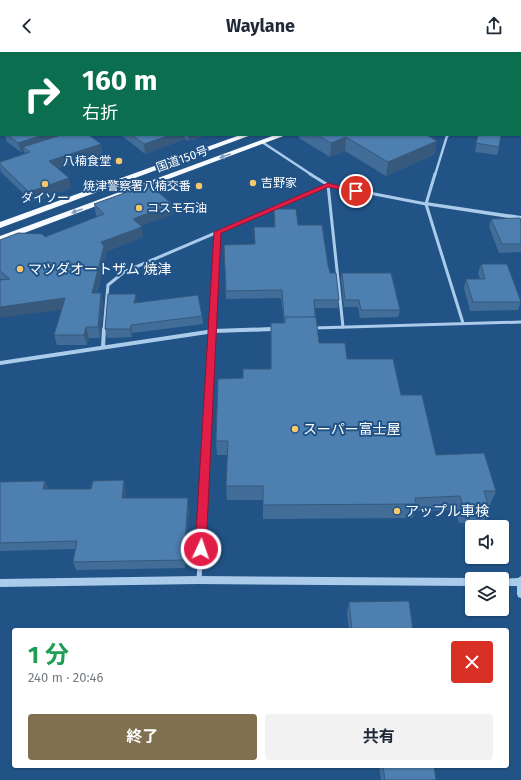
<!DOCTYPE html>
<html lang="ja">
<meta charset="utf-8">
<style>
:root{--surface:#fff;--page:#f2f2f3;--text:#1f2937;--muted:#747a83;--accent:#80704f}
body{margin:0;font-family:"Fira Sans","Noto Sans JP",sans-serif;background:var(--page);color:var(--text);height:100vh;display:flex;flex-direction:column;font-size:15px;white-space:nowrap}
*{box-sizing:border-box;margin:0}
p{font-size:13px;color:var(--muted)}
.icon{flex:none;width:22px;height:22px;fill:none;stroke:currentColor;stroke-width:2;stroke-linecap:round;stroke-linejoin:round}
.map{position:relative;flex:1;overflow:hidden}
.panel{position:absolute;left:12px;top:576px;width:497px;height:140px;display:flex;flex-direction:column;background:var(--surface);border-radius:4px;box-shadow:0 1px 3px #0004}
.panel>*{flex:none}
.banner{position:absolute;left:0px;top:0px;width:521px;height:84px;box-shadow:0 1px 3px #0004;background:#0b6e4f;color:#fff;overflow:hidden}
.tools{position:absolute;left:465px;top:468px;display:grid;gap:8px}
.tools a{display:grid;place-items:center;width:44px;height:44px;border-radius:4px;background:var(--surface);box-shadow:0 1px 3px #0004;font-size:20px}
.pin{position:absolute;display:grid;place-items:center;width:34px;height:34px;color:#fff;margin:-17px;border:2px solid #fff;border-radius:50%;box-shadow:0 1px 4px #0007}
.me{position:absolute;width:44px;margin:-22px;rotate:3deg;stroke-linejoin:round;filter:drop-shadow(0 0 3px #0008)}
.turn{display:flex;align-items:center;gap:14px;height:84px;padding:0 16px;font-size:18px}
.turn .icon{width:52px;height:52px;stroke-width:2.5}
.turn b{display:block;font-size:28px;line-height:34px}
.round{display:grid;place-items:center;flex:none;width:42px;height:42px;border-radius:4px;background:var(--page)}
.summary{display:flex;align-items:center;justify-content:space-between;height:68px;padding:0 16px}
h1{font-size:24px;font-weight:700;line-height:30px;color:#1e9e55}
.button{display:flex;gap:8px;margin-top:auto;padding:8px 16px}
.button a{flex:1;height:46px;border-radius:4px;background:var(--accent);color:#fff;font-size:16px;font-weight:700;line-height:46px;text-align:center}
.button a+a{background:var(--page);color:var(--text)}
header{display:flex;justify-content:space-between;align-items:center;height:52px;padding:0 16px;background:var(--surface);font-size:18px;font-weight:700}
.map>svg:first-child{display:block}
</style>
<header><svg class="icon" aria-label="back" viewBox="0 0 24 24"><path d="M15 5l-7 7 7 7"/></svg>Waylane<svg class="icon" aria-label="share" viewBox="0 0 24 24"><path d="M12 15V3M7 8l5-5 5 5M5 13v7h14v-7"/></svg></header>
<div class="map">
<svg width="521" height="728" viewBox="0 0 521 728">
<rect width="100%" height="100%" fill="#215387"/>
<g fill="none" stroke-linecap="round" stroke-linejoin="round">
<g fill="#4a6f94" fill-rule="evenodd">
<path d="M160,0H182L159,1Z"/>
<rect x="0" y="50" width="1" height="14"/>
</g>
<g stroke="#abcbea" stroke-width="2.5">
<path d="M125,1L128,0"/>
<path d="M217,1L219,0"/>
<path d="M262,90L312,123"/>
<path d="M435,123L447,84L449,83"/>
</g>
<g stroke="#abcbea" stroke-width="3">
<path d="M310,122L328,133L426,152"/>
<path d="M435,122L426,152L463,271"/>
<path d="M314,276L521,270"/>
<path d="M104,278L108,233L124,220L328,133L343,275"/>
<path d="M213,278L218,180"/>
<path d="M243,278L275,277"/>
</g>
<g stroke="#abcbea" stroke-width="4">
<path d="M103,295L104,277"/>
<path d="M0,311L214,279L273,277"/>
<path d="M202,476L213,277"/>
</g>
<path stroke="#abcbea" stroke-width="5" d="M199,528L202,475"/>
<g fill="#abcbea" fill-rule="evenodd">
<path d="M450,0H454L455,1H451Z"/>
<rect x="520" y="51" width="1" height="3"/>
<path d="M426,150L521,164V168L424,153L423,152Z"/>
<path d="M199,524L472,526L474,527H472V534L199,532L0,535V527Z"/>
<path d="M521,524V546L518,545L517,542V534H502V527H500L518,526Z"/>
</g>
<g fill="#f7fafe" fill-rule="evenodd">
<path d="M240,83H251L0,176V170Z"/>
<path d="M275,83H286L0,190V184Z"/>
</g>
</g>
<g fill="#426d98">
<path d="M5,83H89L101,92L102,102L58,116L71,136L32,150L1,120L0,115V110L25,102L24,99L21,100L7,90Z"/>
<path d="M121,83H207L188,89L185,87L145,102Z"/>
<path d="M299,83H427L435,102L386,124L345,99L330,105L299,86Z"/>
<path d="M478,83L499,95L497,103L475,100Z"/>
<path d="M94,152H172L173,162L141,174L143,185L105,200L106,204L97,241H101L103,251L100,286H89L87,293H57L54,283L62,258L0,227V188L45,185L98,165L96,163Z"/>
<path d="M274,157L298,173L328,213L330,221L339,248L338,256H315L319,291L347,307L401,343L436,403L496,439L490,453H488L489,456L484,470L459,471L455,458L415,459L413,466L263,467V448H227L226,434L228,403H217L216,389L243,326L271,317V271H284L281,246L226,247L224,193L255,192L274,175Z"/>
<path d="M491,167L521,169V200L499,201L489,175Z"/>
<path d="M481,212L521,249L518,258L470,259L464,236L466,227H480L478,221Z"/>
<path d="M342,221L400,258L398,265L360,266L358,255H344L341,228Z"/>
<path d="M137,250L202,264L203,272L132,281V285L107,286L105,277Z"/>
<path d="M45,429L48,437H126L125,446L189,455L185,516L76,518L73,510L76,497L0,499V430Z"/>
<path d="M349,550L413,578H349L347,561Z"/>
<path d="M379,714H434L436,728H381Z"/>
</g>
<g fill="#36597c">
<path d="M40,0H84L81,1H37Z"/>
<path d="M430,0H436V1H427Z"/>
<rect x="0" y="13" width="1" height="15"/>
<path d="M43,83H74L23,95L24,99L21,100L18,91Z"/>
<path d="M170,83H185V87L145,102L144,92Z"/>
<path d="M188,83H207L188,89Z"/>
<path d="M346,85L345,99L330,105L331,91Z"/>
<path d="M437,89L435,102L386,124L388,110Z"/>
<path d="M101,92L102,102L52,118L49,109Z"/>
<path d="M69,126L71,136L32,150L29,140Z"/>
<path d="M172,152L173,162L134,177L133,167Z"/>
<path d="M142,175L143,185L105,200L106,204L94,251L92,241L101,190Z"/>
<path d="M101,241L103,251L100,286L98,275Z"/>
<path d="M136,242L137,251H134Z"/>
<path d="M65,246L67,257L0,266V255Z"/>
<path d="M131,273L132,281V285L130,277Z"/>
<path d="M86,275L89,286L87,293L84,283Z"/>
<path d="M124,428L126,437L124,454L122,446Z"/>
<path d="M45,429L48,438L43,437Z"/>
<path d="M188,446L189,455L185,516L184,508Z"/>
</g>
<g fill="#4d7fb1" stroke="#36597c">
<path d="M0,0H40L37,1H1V13H0Z"/>
<path d="M230,0H430L427,1H226Z"/>
<path d="M8,83H43L18,91Z"/>
<path d="M61,83H89L101,92L49,109L69,126L29,140L0,112V110L30,100L23,95Z"/>
<path d="M132,83H170L144,92Z"/>
<path d="M317,83H427L437,89L388,110L346,85L331,91Z"/>
<path d="M478,83H501L499,95L476,91Z"/>
<path d="M149,132L172,152L133,167L142,175L101,190L104,194L92,241H101L98,275H86L84,283H54L65,246L0,255V228L10,227L0,219V188L18,181L42,182L45,185L104,162L94,152Z"/>
<path d="M274,157H296L298,173H322L328,213L330,221H336L339,248H314L315,265L284,266L282,238L226,239L224,193L255,192L254,175H275Z"/>
<path d="M520,166L521,169V192H502L491,167Z"/>
<path d="M481,212H507L521,250H473L466,227H485Z"/>
<path d="M342,221H391L400,258H361L359,248H345Z"/>
<path d="M108,242H136L134,251L198,243L202,264L131,273L130,277H105Z"/>
<path d="M285,265H316L319,291H345L347,307H393L401,343H422L436,403L484,401L496,439H484L489,456L464,458L460,444L415,446L416,452L263,453V434H226L228,389H216L218,327L243,326V317H271V271H285Z"/>
<path d="M124,428L122,446H188L184,508L73,510L77,489L0,491V430L45,429L43,437H91L93,429Z"/>
<path d="M409,549L413,578H352L349,550Z"/>
<path d="M383,714H434L436,728H385Z"/>
</g>
<defs><path id="oneway-solid" d="M-6-.8H1V-3.2L6.5 0L1 3.2V.8H-6Z"/></defs>
<g fill="#819ebd">
<use href="#oneway-solid" transform="translate(225 104) rotate(160)"/>
<use href="#oneway-solid" transform="translate(77 159) rotate(160)"/>
</g>
<path fill="#e11d48" stroke="#92132f" d="M328,131L359,139L356,141L328,135L221,181L206,497L204,500H197L195,497L214,180Z"/>
<g fill="#f7c76c" stroke="#215387" stroke-width="1.5">
<circle cx="119" cy="109" r="4"/>
<circle cx="253" cy="131" r="4"/>
<circle cx="45" cy="132" r="4"/>
<circle cx="199" cy="134" r="4"/>
<circle cx="139" cy="156" r="4"/>
<circle cx="20" cy="217" r="4"/>
<circle cx="295" cy="377" r="4"/>
<circle cx="397" cy="459" r="4"/>
</g>
<g text-anchor="middle" stroke-width="4" stroke-linejoin="round" paint-order="stroke">
<g font-size="12" fill="#fff" stroke="#215387">
<text transform="translate(182 107) rotate(-20)" y="4">国道150号</text>
</g>
<g font-size="12" fill="#fff" stroke="#215387" text-anchor="end">
<text x="111" y="113">八楠食堂</text>
<text x="261" y="135" text-anchor="start">吉野家</text>
<text x="191" y="138">焼津警察署八楠交番</text>
<text x="45" y="150" text-anchor="middle">ダイソー</text>
<text x="147" y="160" text-anchor="start">コスモ石油</text>
</g>
<g font-size="14" fill="#fff" stroke="#215387" text-anchor="start">
<text x="28" y="222">マツダオートザム 焼津</text>
<text x="303" y="382">スーパー富士屋</text>
<text x="405" y="464">アップル車検</text>
</g>
</g>
</svg>
<div class="tools">
<a><svg class="icon" aria-label="sound" viewBox="0 0 24 24"><path d="M4 9h4l5-4v14l-5-4H4zM17 9q2 3 0 6"/></svg></a>
<a><svg class="icon" aria-label="layers" viewBox="0 0 24 24"><path d="M12 4l9 5-9 5-9-5zM3 14l9 5 9-5"/></svg></a>
</div>
<div class="pin" style="left:356px;top:139px;background:#d93025"><svg class="icon" aria-label="arrive" viewBox="0 0 24 24"><path d="M6 21V4h12l-3 4 3 4H6"/></svg></div>
<svg class="me" style="left:201px;top:497px" viewBox="-20 -20 40 40"><circle r="17" fill="#e11d48" stroke="#fff" stroke-width="3"/><path d="M0-11L8 9 0 5-8 9z" fill="#fff"/></svg>
<div class="banner">
<div class="turn"><svg class="icon" aria-label="right" viewBox="0 0 24 24"><path d="M7 20v-9h11M14 6l5 5-5 5"/></svg><div><b>160 m</b>右折</div></div>
</div>
<section class="panel">
<div class="summary"><div><h1>1 分</h1><p>240 m · 20:46</p></div><a class="round" style="background:#d93025;color:#fff"><svg class="icon" aria-label="close" viewBox="0 0 24 24"><path d="M6 6l12 12M18 6L6 18"/></svg></a></div>
<div class="button"><a>終了</a><a>共有</a></div>
</section>
</div>
